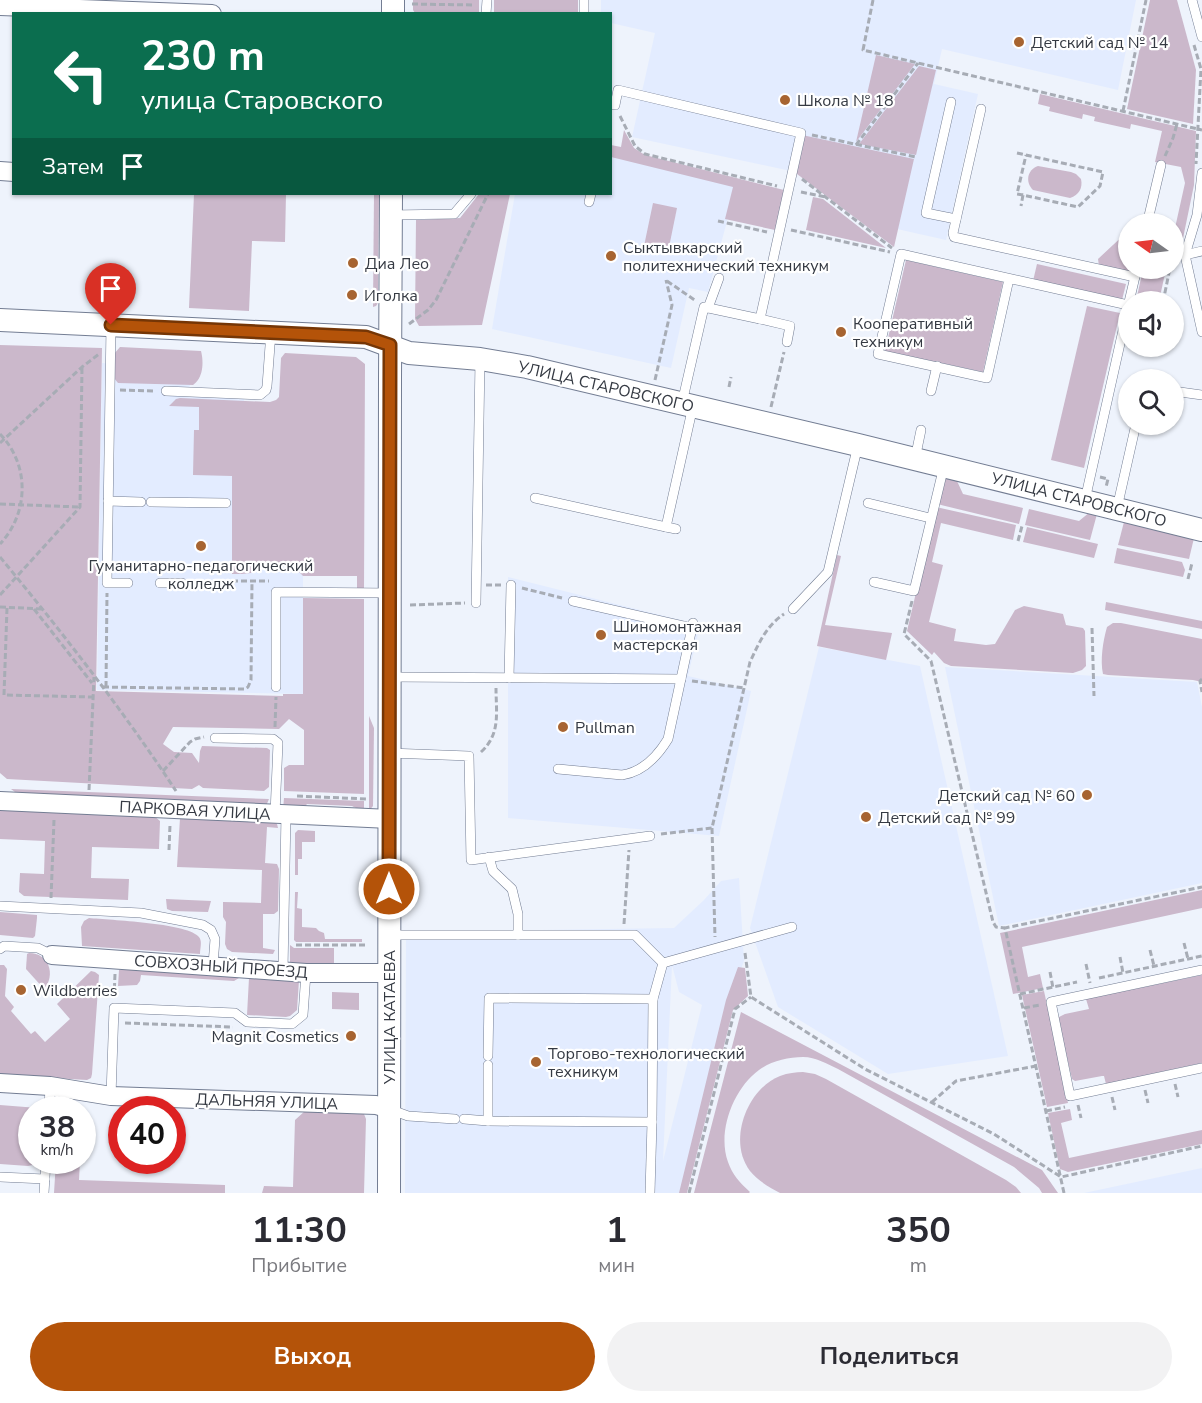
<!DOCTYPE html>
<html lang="ru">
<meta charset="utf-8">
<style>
:root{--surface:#fff;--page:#f2f2f3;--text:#2b2b33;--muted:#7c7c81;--accent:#b45309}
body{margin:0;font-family:"Nunito Sans",sans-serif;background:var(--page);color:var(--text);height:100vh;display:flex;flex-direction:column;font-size:22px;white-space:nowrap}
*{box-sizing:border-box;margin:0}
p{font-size:20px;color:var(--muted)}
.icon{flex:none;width:33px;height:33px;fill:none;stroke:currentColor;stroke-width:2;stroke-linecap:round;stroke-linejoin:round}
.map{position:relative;height:1193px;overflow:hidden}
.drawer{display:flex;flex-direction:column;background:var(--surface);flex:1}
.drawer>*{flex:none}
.guide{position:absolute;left:12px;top:12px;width:600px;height:183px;border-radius:0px;box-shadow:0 2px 4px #0004;background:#0b6e4f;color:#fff;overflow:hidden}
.needle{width:39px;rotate:284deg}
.controls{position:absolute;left:1118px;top:213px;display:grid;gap:12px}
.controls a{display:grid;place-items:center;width:66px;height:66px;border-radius:50%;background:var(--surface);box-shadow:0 2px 4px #0004;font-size:30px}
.speed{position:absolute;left:18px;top:1096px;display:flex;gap:12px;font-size:30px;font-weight:700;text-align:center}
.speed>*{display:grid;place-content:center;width:78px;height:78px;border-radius:50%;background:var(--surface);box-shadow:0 2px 4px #0004;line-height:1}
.speed small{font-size:15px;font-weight:400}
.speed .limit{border:9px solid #d22;background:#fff;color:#111}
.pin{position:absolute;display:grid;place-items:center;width:51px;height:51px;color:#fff;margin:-62px -26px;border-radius:50% 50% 50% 0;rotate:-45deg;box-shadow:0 0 6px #0007}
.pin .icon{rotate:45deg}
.me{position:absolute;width:66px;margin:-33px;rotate:0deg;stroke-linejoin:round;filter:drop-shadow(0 0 4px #0008)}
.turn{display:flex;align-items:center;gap:21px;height:126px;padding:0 30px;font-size:27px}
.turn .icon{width:78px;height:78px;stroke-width:2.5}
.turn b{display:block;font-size:42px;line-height:51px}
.then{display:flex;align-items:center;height:57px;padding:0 30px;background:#0003;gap:12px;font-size:22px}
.eta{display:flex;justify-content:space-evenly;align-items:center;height:102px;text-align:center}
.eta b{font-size:36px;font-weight:700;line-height:42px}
.cta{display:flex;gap:12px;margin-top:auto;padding:12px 30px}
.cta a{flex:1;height:69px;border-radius:36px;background:var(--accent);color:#fff;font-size:24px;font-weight:700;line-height:69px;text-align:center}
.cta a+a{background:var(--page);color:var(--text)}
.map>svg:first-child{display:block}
</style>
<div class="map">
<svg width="1202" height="1193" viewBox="0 0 1202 1193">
<rect width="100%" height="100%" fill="#eef3fc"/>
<g fill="#e3ecff" fill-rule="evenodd">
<path d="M601,0H1136L1118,90L942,49L934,84L978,94L946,240L897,229L904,200L791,171L632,137L655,33L611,23L610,14L601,13Z"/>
<path d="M611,156L735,185L726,225L708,292L689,288L671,368L492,329L515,194H610Z"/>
<path d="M102,363L190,368V389L244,391L243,515H303V694L97,690Z"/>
<path d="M508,577L700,625L688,676L751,691L719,836L508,818Z"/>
<path d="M819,647L920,666L1008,1056L888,1074L778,1007L750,928Z"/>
<path d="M945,667L1197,682L1202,707V883L999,926Z"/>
<path d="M739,878L744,961L731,996L683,1193H405L406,932L674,928L704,900L721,881ZM672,965L679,992L702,1005L663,1161Z"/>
<path d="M1202,1168V1193H1084Z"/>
</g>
<g fill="#cbb8cb">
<path d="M413,0H479V13H415L413,10Z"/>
<path d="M494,0H578V13H495L494,12Z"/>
<path d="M1150,0H1177L1196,70L1193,124L1127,109Z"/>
<path d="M876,55L915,64L856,142Z"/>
<path d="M919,66L936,70L916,155L859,144Z"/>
<path d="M1040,94L1196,131L1194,185L1181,248L1173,246V237L1185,183L1181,167L1155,162L1162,131L1131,124L1130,129L1094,121L1095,117L1083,114L1082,119L1049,111L1050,107L1038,104Z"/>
<path d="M624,130L634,148L645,155L784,190L775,230L725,219L733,187L611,157V145L621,147Z"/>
<path d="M802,135L914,159L894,247L793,171Z"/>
<path d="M1038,166L1071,172L1076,174L1081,179C1083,188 1079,195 1070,198L1033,190C1025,182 1027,170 1038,166Z"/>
<path d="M194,194H286L285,242L252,241L249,311L189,308Z"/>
<path d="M374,194H379L378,303L376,306L373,307Z"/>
<path d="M479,194H510L482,325L419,326L415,319L416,220L460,218Z"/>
<path d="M813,197L823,199L886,248L806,230Z"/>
<path d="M653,203L677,208L668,252L644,246Z"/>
<path d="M1128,231V268L1133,269V270L1128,272L1099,266L1098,259Z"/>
<path d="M906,260L1003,282L983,372L885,351Z"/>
<path d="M1037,264L1126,284L1122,300L1033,281Z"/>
<path d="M1143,269H1166L1159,301H1136Z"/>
<path d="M1087,306L1120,313L1084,468L1051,460Z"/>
<path d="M0,345L102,348L96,691L283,696V694H303V598L364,599V794L284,791V768L289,765H304V730L289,719L279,729L173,727L163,744L174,752L192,753L199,763L200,751L202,746L267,748L270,750L269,787L264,791L203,788L199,785L192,789L7,779L0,773Z"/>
<path d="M120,347L201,351C204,363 203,378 193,385L118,383L114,378V354Z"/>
<path d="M285,353L356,357L365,364L364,590H357V576H303C296,566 275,562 263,566C259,568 256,572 251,573C245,574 238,574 232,574V476L193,475L194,430H199V407L169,406L176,399L180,398L270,402L276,400L279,397L281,358Z"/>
<path d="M943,477L957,481L963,494L1023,508L1019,524L937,504Z"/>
<path d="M936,507L1016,525L1013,540L941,523L932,562L943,565L929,622L956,629L954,641L986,645L995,644L1015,610L1024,606L1063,614L1066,625L1083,628L1085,631L1086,666L1082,670L1073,673L951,666L944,663L934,652L932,655L907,631Z"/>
<path d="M1029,509L1079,521L1090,512L1097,514L1090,540L1025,525Z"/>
<path d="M1124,522L1194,538L1189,559L1118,545Z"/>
<path d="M1027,527L1098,544L1094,558L1023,542Z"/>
<path d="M1117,548L1182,562L1185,570L1183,577L1114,563Z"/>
<path d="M837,555L841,556L825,625L892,633L886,660L817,646Z"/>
<path d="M1106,602L1202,621V629L1105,610Z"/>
<path d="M1113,623H1121L1202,639V682L1193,680L1108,675L1103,674C1100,660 1103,641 1107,627Z"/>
<path d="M369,716L374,728L373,806L369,811Z"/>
<path d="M11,789L269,799L266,806L87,799L86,795H67V798L19,795Z"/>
<path d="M284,798L364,801V812L352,806L307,804L302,810H283Z"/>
<path d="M0,809L154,816L160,821L159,849L92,847L91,878L129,879L128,900L24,896L19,892L20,873L44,874L45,841L0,839Z"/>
<path d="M180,818L274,821L277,824L278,828L267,827L265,863L277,864L279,869L278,911L274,914H263V948L275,950L273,954L232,952L227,949L225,944L226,922L223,917V902L261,903L262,870L177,867Z"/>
<path d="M298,830L315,831V842H302V859H298V875H295V833Z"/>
<path d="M1202,890V908L1022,947L1028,977L1040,974L1043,988L1013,994L1000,933Z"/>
<path d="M295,892H298L297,908L302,909V927L316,928L319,931L324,933L325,939H362V942H296L294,940Z"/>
<path d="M166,899L211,901L208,912L172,911L167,909Z"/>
<path d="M0,912L37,915V918L35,936L33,938L0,935Z"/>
<path d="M89,918C110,920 185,923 198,936C203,940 200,948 200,954L82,946L81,927L84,921Z"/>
<path d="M290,945L294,948H334V966H290Z"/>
<path d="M29,953C49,953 56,975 44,989L26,969L27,954Z"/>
<path d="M0,965H4L7,969L5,996L14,1007L11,1011L31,1034L35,1031L45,1042L70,1019L57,1004L91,971L95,972L99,975L92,1074L91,1078L87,1080L0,1075Z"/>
<path d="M125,965L299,980L297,1010L290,1016L286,1017L247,1015L249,978H239L234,981L141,975L140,981L137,985L118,986L119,970H125Z"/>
<path d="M738,967L745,968L748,996L733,1010L687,1193H679L726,1000Z"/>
<path d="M1202,975V1063L1106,1084L1104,1076H1102L1075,1081L1072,1079L1059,1023V1017L1065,1014L1089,1009L1086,999Z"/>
<path d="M1044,991L1068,1103L1047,1107L1022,995Z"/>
<path d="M332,992L359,993V1010L332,1009Z"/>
<path d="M741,1012L1042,1170L1058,1193H1042L1039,1188L1014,1167L838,1069C827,1064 816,1057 803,1057C788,1057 771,1061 759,1070C733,1089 717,1132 728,1162C732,1174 740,1183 750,1192L749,1193H694Z"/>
<path d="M803,1072L815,1074L826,1079L1006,1180L1016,1187L1021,1193H780C769,1187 758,1181 750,1171C727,1141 747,1089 780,1076C788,1073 796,1072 803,1072Z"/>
<path d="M0,1105L38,1108L39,1110H32V1161H38L37,1164L28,1166L0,1164Z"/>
<path d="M1070,1109L1072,1120L1061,1123L1069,1158L1202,1130V1144L1068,1172L1060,1169L1048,1113Z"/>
<path d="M305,1111L358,1113L364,1114L366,1119L364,1193H262L264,1186L293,1187L295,1120Z"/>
<path d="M56,1161H80L79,1180L225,1185V1193H54Z"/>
</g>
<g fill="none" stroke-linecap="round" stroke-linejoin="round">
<defs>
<g id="service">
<path d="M584,0V14"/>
<path d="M1192,0L1202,37"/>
<path d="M486,14L487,0"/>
<path d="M951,102L926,213L956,219"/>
<path d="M610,105H615L618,90L801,133L760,319L704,307L682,403"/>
<path d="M981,109L953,233L954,237L1135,277"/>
<path d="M1202,173L1197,215L1185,255L1202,332"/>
<path d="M589,202L591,194"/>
<path d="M391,215L454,214L471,194"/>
<path d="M1147,224L1161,165"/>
<path d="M1173,252L1185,255L1202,251"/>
<path d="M1009,279L987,378L878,354L901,254L1128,305"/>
<path d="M1129,302L1137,268"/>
<path d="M708,308L719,278"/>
<path d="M760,319L790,326L787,342"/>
<path d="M111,325L107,583H128"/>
<path d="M166,391L260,395L266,390L267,386L271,332"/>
<path d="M931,391L937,366"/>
<path d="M1173,391L1202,395"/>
<path d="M915,459L921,430"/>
<path d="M535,498L666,527"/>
<path d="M1085,500L1128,308"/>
<path d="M108,501L141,502"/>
<path d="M151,502L226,503"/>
<path d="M868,503L930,518"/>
<path d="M1117,508L1136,424"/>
<path d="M676,529L666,527L693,406"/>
<path d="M874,582L914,591L944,466"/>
<path d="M160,583H182"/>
<path d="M573,601L692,628"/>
<path d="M476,603L480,360"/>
<path d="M793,609L828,572L858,445"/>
<path d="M389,677L681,679"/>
<path d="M509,678L511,585"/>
<path d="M276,687V592L390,593"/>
<path d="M215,738L273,739L278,743L275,814"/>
<path d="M389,753L469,756L471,860L650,836"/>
<path d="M558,769L622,775C643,772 657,757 668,739L693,623"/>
<path d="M489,857L493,871L512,889L518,914V935"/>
<path d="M0,906L141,913L203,925L211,930L215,939L213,965"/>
<path d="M389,935H635L663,963L653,999"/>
<path d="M0,949L4,946L38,948L52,955"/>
<path d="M663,963L792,927"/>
<path d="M283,970L286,814"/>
<path d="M1202,970L1051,1002L1070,1096L1202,1068"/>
<path d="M488,1065V1121L652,1122L653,999L489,998L488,1056"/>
<path d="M111,1096L114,1008L235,1013L247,1022L292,1024L303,1015L306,973"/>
<path d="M389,1109L408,1116L455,1119"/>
<path d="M49,1110L50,1086"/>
<path d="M464,1119L488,1121"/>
<path d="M0,1177L45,1179"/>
<path d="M44,1193L46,1161"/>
<path d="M650,1193L652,1122"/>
</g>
<g id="minor">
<path d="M0,6L212,14"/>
<path d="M0,171L14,172"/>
<path d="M0,801L390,819"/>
<path d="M52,955L306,973H389"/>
<path d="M0,1083L50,1086L111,1096L376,1105L389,1109"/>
</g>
<g id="tertiary">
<path d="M393,14V0"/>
<path d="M0,320L366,337L409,353L480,359L527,367L858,445L1202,530"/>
<path d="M389,1193L390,379L391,194"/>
</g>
</defs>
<use href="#service" stroke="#737d93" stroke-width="10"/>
<use href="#minor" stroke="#737d93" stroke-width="20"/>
<use href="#tertiary" stroke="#737d93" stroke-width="24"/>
<g stroke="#a7acb5" stroke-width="3" stroke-dasharray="6 3" stroke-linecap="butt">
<path d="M873,0L863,50L1202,130"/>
<path d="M412,4L474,5"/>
<path d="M1194,45L1201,69L1196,164"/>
<path d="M1123,111L1146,0"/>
<path d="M620,116L635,146L645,154L777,186"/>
<path d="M812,135L916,157"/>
<path d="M856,145L918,63"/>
<path d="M1017,153L1103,172L1100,186L1078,207L1023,195L1021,206"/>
<path d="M1165,156L1173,138L1177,124"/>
<path d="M802,179L892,248"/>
<path d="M801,192L826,197"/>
<path d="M1023,195L1017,194L1026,155"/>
<path d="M718,221L767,232"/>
<path d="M791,230L890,252"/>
<path d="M667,281L696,301"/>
<path d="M1163,302L1170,268"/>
<path d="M409,324L428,310L436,300L488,194"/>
<path d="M655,380L672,305L666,280"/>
<path d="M729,387L731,377"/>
<path d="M120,390L155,391"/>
<path d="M771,407L784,352"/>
<path d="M0,434C30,465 29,513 0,544"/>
<path d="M0,443L82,367L99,354"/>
<path d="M1100,477L1108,479L1106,487"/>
<path d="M0,504L79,507"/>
<path d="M1018,541L1022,526"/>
<path d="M0,557C62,632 122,709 176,791"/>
<path d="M1188,579L1192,563"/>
<path d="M232,581H269"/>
<path d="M486,585H501"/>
<path d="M522,588L562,598"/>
<path d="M0,595L80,507L82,367"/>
<path d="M912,601L904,634L931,661L993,922L996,927L1005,928"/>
<path d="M410,605L465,603"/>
<path d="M0,607L43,609"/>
<path d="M7,608L4,695L93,697"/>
<path d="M34,609L92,683"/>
<path d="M1092,628L1094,696"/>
<path d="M1202,679L1200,681L1202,692"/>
<path d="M692,681L744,688"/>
<path d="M103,687L245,689L248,687L251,680L252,581"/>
<path d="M106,687L107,593"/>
<path d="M275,727L276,697"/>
<path d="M481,752C501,734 496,712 496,688"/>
<path d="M163,771L190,742L195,739L204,737"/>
<path d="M89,790L94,677"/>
<path d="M297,796L367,799"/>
<path d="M712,828L715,937"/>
<path d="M661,834L712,828L750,662C759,643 766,626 784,614"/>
<path d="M169,850L170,825"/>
<path d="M51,898L54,820"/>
<path d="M624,924L629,850"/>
<path d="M1184,943L1188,959"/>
<path d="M296,945H366"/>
<path d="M1150,950L1154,966"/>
<path d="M745,953L751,997L865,1069L994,1134L1061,1177L1202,1146"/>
<path d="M1120,957L1123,973"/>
<path d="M1086,964L1090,983"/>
<path d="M1050,972L1053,988"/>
<path d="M1099,978L1202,956"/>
<path d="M1020,994L1077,982"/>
<path d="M114,998L115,974"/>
<path d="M1024,1008L1040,1005"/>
<path d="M125,1023L233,1027"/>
<path d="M1175,1084L1178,1097"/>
<path d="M1145,1090L1148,1103"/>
<path d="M1112,1097L1115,1110"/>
<path d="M932,1102L956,1081L1036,1066"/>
<path d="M1078,1105L1081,1118"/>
<path d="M1046,1111L1065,1107"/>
<path d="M689,1193L735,1009L751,997"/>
<path d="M1064,1193L1005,928L1202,887"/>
</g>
<use href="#service" stroke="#fff" stroke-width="9"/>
<use href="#minor" stroke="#fff" stroke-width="18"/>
<use href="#tertiary" stroke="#fff" stroke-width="22"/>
</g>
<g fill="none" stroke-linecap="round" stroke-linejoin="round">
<defs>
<path id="route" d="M111,325L366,337L390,345L389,889"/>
</defs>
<use href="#route" stroke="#753606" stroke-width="15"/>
<use href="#route" stroke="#b45309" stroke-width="10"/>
</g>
<g fill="#a76431" stroke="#fff" stroke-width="2">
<circle cx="1019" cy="42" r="6"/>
<circle cx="785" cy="100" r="6"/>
<circle cx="611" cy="256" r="6"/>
<circle cx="353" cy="263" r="6"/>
<circle cx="352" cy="295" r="6"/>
<circle cx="841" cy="332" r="6"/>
<circle cx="201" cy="546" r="6"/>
<circle cx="601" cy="635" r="6"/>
<circle cx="563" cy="727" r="6"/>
<circle cx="1087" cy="795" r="6"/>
<circle cx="866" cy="817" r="6"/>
<circle cx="21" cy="990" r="6"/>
<circle cx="351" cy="1036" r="6"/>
<circle cx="536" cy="1062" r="6"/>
</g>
<g text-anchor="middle" stroke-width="4.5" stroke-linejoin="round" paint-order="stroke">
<g font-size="16" fill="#353a43" stroke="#fff" text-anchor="start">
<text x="1031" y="48">Детский сад № 14</text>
<text x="797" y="106">Школа № 18</text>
<text x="623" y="253">Сыктывкарский<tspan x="623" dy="18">политехнический техникум</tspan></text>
<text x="365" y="269">Диа Лео</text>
<text x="364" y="301">Иголка</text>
<text x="853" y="329">Кооперативный<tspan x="853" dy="18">техникум</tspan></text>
<text x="201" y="571" text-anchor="middle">Гуманитарно-педагогический<tspan x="201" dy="18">колледж</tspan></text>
<text x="613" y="632">Шиномонтажная<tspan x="613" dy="18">мастерская</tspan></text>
<text x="575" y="733">Pullman</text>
<text x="1075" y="801" text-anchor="end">Детский сад № 60</text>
<text x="878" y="823">Детский сад № 99</text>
<text x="33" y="996">Wildberries</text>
<text x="339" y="1042" text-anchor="end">Magnit Cosmetics</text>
<text x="548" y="1059">Торгово-технологический<tspan x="548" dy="18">техникум</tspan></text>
</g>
<g font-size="16" fill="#353a43" stroke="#fff">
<text transform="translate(606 386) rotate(13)" y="6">УЛИЦА СТАРОВСКОГО</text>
<text transform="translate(1079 499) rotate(14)" y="6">УЛИЦА СТАРОВСКОГО</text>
<text transform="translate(195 810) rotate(3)" y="6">ПАРКОВАЯ УЛИЦА</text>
<text transform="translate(221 966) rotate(4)" y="6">СОВХОЗНЫЙ ПРОЕЗД</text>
<text transform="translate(389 1017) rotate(-90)" y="6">УЛИЦА КАТАЕВА</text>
<text transform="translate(267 1101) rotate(2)" y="6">ДАЛЬНЯЯ УЛИЦА</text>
</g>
</g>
</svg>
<div class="controls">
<a><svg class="needle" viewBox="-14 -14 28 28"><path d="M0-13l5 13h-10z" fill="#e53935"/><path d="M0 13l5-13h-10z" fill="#7c7c81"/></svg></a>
<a><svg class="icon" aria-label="sound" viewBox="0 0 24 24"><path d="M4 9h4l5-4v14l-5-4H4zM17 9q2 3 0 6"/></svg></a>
<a><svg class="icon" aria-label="search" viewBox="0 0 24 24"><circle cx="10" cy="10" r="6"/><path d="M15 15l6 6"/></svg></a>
</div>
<div class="speed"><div>38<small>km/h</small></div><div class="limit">40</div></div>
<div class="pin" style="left:111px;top:325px;background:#d93025"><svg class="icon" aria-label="arrive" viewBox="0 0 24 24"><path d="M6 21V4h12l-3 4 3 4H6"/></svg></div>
<svg class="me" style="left:389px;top:889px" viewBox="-20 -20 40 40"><circle r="17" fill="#b45309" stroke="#fff" stroke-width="3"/><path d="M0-11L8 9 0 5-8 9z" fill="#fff"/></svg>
<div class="guide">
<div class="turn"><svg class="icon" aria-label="left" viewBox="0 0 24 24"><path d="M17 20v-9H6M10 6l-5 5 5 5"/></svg><div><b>230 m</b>улица Старовского</div></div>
<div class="then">Затем<svg class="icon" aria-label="arrive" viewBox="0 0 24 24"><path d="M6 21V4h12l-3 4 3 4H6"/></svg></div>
</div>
</div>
<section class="drawer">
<div class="eta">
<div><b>11:30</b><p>Прибытие</p></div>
<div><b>1</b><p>мин</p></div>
<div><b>350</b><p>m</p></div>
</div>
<div class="cta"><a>Выход</a><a>Поделиться</a></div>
</section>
